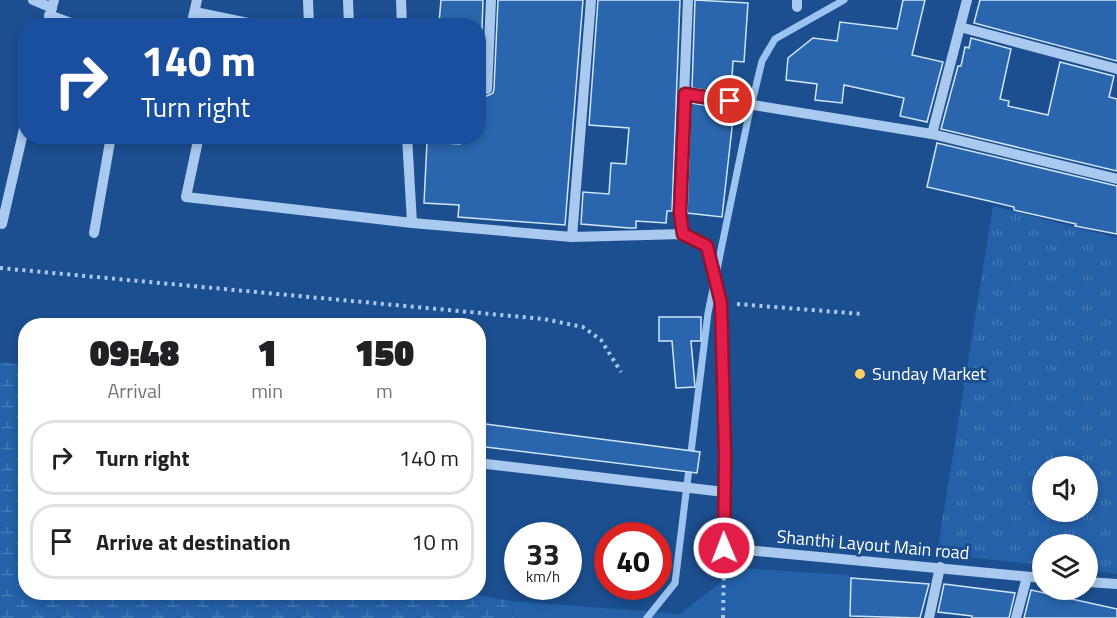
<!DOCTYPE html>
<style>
:root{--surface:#fff;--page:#f6f6f6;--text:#202124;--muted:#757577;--line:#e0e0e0}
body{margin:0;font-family:"Titillium Web",sans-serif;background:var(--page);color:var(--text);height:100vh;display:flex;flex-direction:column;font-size:22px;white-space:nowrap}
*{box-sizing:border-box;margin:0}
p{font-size:20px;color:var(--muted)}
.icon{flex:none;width:33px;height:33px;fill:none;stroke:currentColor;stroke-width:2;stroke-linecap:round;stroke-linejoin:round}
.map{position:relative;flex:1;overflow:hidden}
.panel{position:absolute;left:18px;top:318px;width:468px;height:282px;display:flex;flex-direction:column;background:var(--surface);border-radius:24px;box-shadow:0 3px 9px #0003}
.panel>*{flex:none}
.banner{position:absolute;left:18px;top:18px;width:468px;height:126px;border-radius:24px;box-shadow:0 3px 9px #0003;background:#1a4fa0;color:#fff;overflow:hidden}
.buttons{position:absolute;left:1032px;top:456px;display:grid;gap:12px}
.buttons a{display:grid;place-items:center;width:66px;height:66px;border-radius:50%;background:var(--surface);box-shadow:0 3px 9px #0003;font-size:30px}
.speed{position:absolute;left:504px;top:522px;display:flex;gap:12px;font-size:30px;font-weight:700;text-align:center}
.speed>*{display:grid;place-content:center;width:78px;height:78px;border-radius:50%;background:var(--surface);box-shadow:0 3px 9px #0003;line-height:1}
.speed small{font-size:15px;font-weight:400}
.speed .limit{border:9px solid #d22;background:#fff;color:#111}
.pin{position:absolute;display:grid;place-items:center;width:51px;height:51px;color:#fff;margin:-26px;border:3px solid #fff;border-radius:50%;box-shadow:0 2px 6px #0007}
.me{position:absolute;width:66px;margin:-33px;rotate:359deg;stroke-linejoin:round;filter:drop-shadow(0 0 4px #0008)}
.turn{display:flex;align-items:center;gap:21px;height:126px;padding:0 24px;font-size:27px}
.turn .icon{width:78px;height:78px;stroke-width:2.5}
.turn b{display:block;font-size:42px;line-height:51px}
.eta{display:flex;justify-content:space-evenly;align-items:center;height:102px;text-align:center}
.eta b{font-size:36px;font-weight:800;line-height:42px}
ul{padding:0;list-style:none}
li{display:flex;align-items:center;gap:18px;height:75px;margin:0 12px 9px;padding:0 12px;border:3px solid var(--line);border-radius:24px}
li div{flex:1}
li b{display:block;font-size:22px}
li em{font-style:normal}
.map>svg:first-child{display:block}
</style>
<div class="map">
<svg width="1117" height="618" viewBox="0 0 1117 618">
<defs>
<pattern id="grass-tufts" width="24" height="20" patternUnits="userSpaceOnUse" patternTransform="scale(1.5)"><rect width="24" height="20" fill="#2461a8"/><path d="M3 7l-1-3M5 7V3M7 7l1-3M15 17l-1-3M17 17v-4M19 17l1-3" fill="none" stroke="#4579b5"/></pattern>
<pattern id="wetland-marsh" width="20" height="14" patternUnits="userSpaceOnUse" patternTransform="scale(1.5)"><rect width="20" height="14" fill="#2461a8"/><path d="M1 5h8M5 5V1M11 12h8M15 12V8" fill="none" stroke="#4579b5"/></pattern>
</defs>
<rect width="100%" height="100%" fill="#1b4f8f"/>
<path fill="url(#grass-tufts)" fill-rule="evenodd" d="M993,206L1117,238V574L1088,570V544H1042V565L937,554ZM1042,466H1088V512H1042Z"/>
<path fill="url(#wetland-marsh)" d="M0,362L25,365L26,592L464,593L511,601L514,618H0Z"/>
<path fill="#2461a8" d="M739,568L850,575V618H514L511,601L680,614Z"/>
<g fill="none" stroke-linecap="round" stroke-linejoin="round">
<path stroke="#9cc4f0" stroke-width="7" d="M647,618L675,583L708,313L748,119L762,61L775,39L844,0"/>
</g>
<g fill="#2a66ad" stroke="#cfe3fa" stroke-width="1.5">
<path d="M441,0H483L480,89L483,95L487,96L493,93L494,89L498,0H583L565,225L458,217L459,205L424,203L427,142L460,144V136H478V26L439,23Z"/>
<path d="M598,0H680L672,211H667L666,223L636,221V228H629L581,224L583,192L609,194L611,163L626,164L629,128L589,125Z"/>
<path d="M695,0L748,3L744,62L733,61L731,94L692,88Z"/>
<path d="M903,0H925L912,55L943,62L927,122L900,116L904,98L844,85L842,103L815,100L817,84L786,80L788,58L813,38L837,41L840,22L897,29Z"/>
<path d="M980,0H1117V61L974,23Z"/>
<path d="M971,38L1011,49L1000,99L1009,101L1008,106L1048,115L1060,62L1114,76L1109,97L1117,99V171L941,129L958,66H961L965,47L969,48Z"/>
<path d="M691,103L734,110L722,217L687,213Z"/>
<path d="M937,143L1117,186V234L1075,226L1076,224L1014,210V207L989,201L927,187Z"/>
<path d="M659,317H701V341H691L695,387L676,388L672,341H659Z"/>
<path d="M478,423L700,452L697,473L478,446Z"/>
<path d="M851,578L929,584L920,618L850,616Z"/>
<path d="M944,584L1015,593L1009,618H972V616L938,612Z"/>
<path d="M1031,590L1117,609V618H1024Z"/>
</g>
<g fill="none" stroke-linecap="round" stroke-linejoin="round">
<g stroke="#a9c9ee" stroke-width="4" stroke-dasharray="3 4.5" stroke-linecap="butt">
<path d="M0,268L544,319L583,327L601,340L621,372"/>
<path d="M737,304L862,314"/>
<path d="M723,618L724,564"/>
</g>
<g stroke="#a9c9ee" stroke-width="10">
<path d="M33,0L52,8"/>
<path d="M308,0L309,26"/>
<path d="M348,0L349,26"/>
<path d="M401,0L402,26"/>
<path d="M797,7V0"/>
<path d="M195,12L263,26"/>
<path d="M49,15L79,26"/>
<path d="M47,26L54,0"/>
<path d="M191,26L197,0"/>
<path d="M960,27L1117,69"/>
<path d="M487,89L491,0"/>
<path d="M685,94L932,134L1117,179"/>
<path d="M932,134L967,0"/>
<path d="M199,136L186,197L412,223L572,237L683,234L707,247L721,303L725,455V548L1042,578"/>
<path d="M326,136L343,139"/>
<path d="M407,136L412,223"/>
<path d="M2,224L26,120"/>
<path d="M94,233L111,136"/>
<path d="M683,234L679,213L688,0"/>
<path d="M572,237L591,0"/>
<path d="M478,463L724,492"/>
<path d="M1088,582L1117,584"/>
<path d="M929,618L940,567"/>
<path d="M1016,618L1027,577"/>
</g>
</g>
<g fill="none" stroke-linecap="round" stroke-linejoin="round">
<defs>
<path id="route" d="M724,548L725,455L721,303L707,246L683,234L680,213L685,94L730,101"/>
</defs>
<use href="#route" stroke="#92132f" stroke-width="15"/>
<use href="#route" stroke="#e11d48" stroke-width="10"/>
</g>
<circle fill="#ffd166" stroke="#1b4f8f" stroke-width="2" cx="860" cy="374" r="6"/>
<g text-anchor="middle" stroke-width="6" stroke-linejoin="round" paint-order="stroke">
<g font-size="18" fill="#fff" stroke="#1b4f8f" text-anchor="start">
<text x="872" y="380">Sunday Market</text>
</g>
<g font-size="18" fill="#fff" stroke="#1b4f8f">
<text transform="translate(873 545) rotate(5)" y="6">Shanthi Layout Main road</text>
</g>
</g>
</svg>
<div class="buttons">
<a><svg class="icon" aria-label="sound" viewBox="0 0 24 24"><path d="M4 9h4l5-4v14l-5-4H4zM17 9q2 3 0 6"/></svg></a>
<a><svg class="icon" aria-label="layers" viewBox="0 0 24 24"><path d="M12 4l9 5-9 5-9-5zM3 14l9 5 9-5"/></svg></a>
</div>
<div class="speed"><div>33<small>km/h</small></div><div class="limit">40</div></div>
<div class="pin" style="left:730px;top:101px;background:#d93025"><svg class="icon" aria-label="arrive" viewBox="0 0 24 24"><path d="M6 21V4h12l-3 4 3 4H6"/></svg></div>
<svg class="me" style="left:724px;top:548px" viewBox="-20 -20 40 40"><circle r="17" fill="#e11d48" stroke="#fff" stroke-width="3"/><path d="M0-11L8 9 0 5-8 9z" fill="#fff"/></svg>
<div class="banner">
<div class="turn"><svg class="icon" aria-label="right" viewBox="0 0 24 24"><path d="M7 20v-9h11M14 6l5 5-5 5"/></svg><div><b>140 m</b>Turn right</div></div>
</div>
<section class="panel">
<div class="eta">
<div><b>09:48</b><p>Arrival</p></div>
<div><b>1</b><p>min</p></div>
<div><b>150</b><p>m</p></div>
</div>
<ul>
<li><svg class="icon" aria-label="right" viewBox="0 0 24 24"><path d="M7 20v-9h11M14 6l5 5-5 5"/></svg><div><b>Turn right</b></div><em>140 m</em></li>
<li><svg class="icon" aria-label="arrive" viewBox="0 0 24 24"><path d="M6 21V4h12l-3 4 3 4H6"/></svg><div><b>Arrive at destination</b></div><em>10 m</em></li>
</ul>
</section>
</div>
